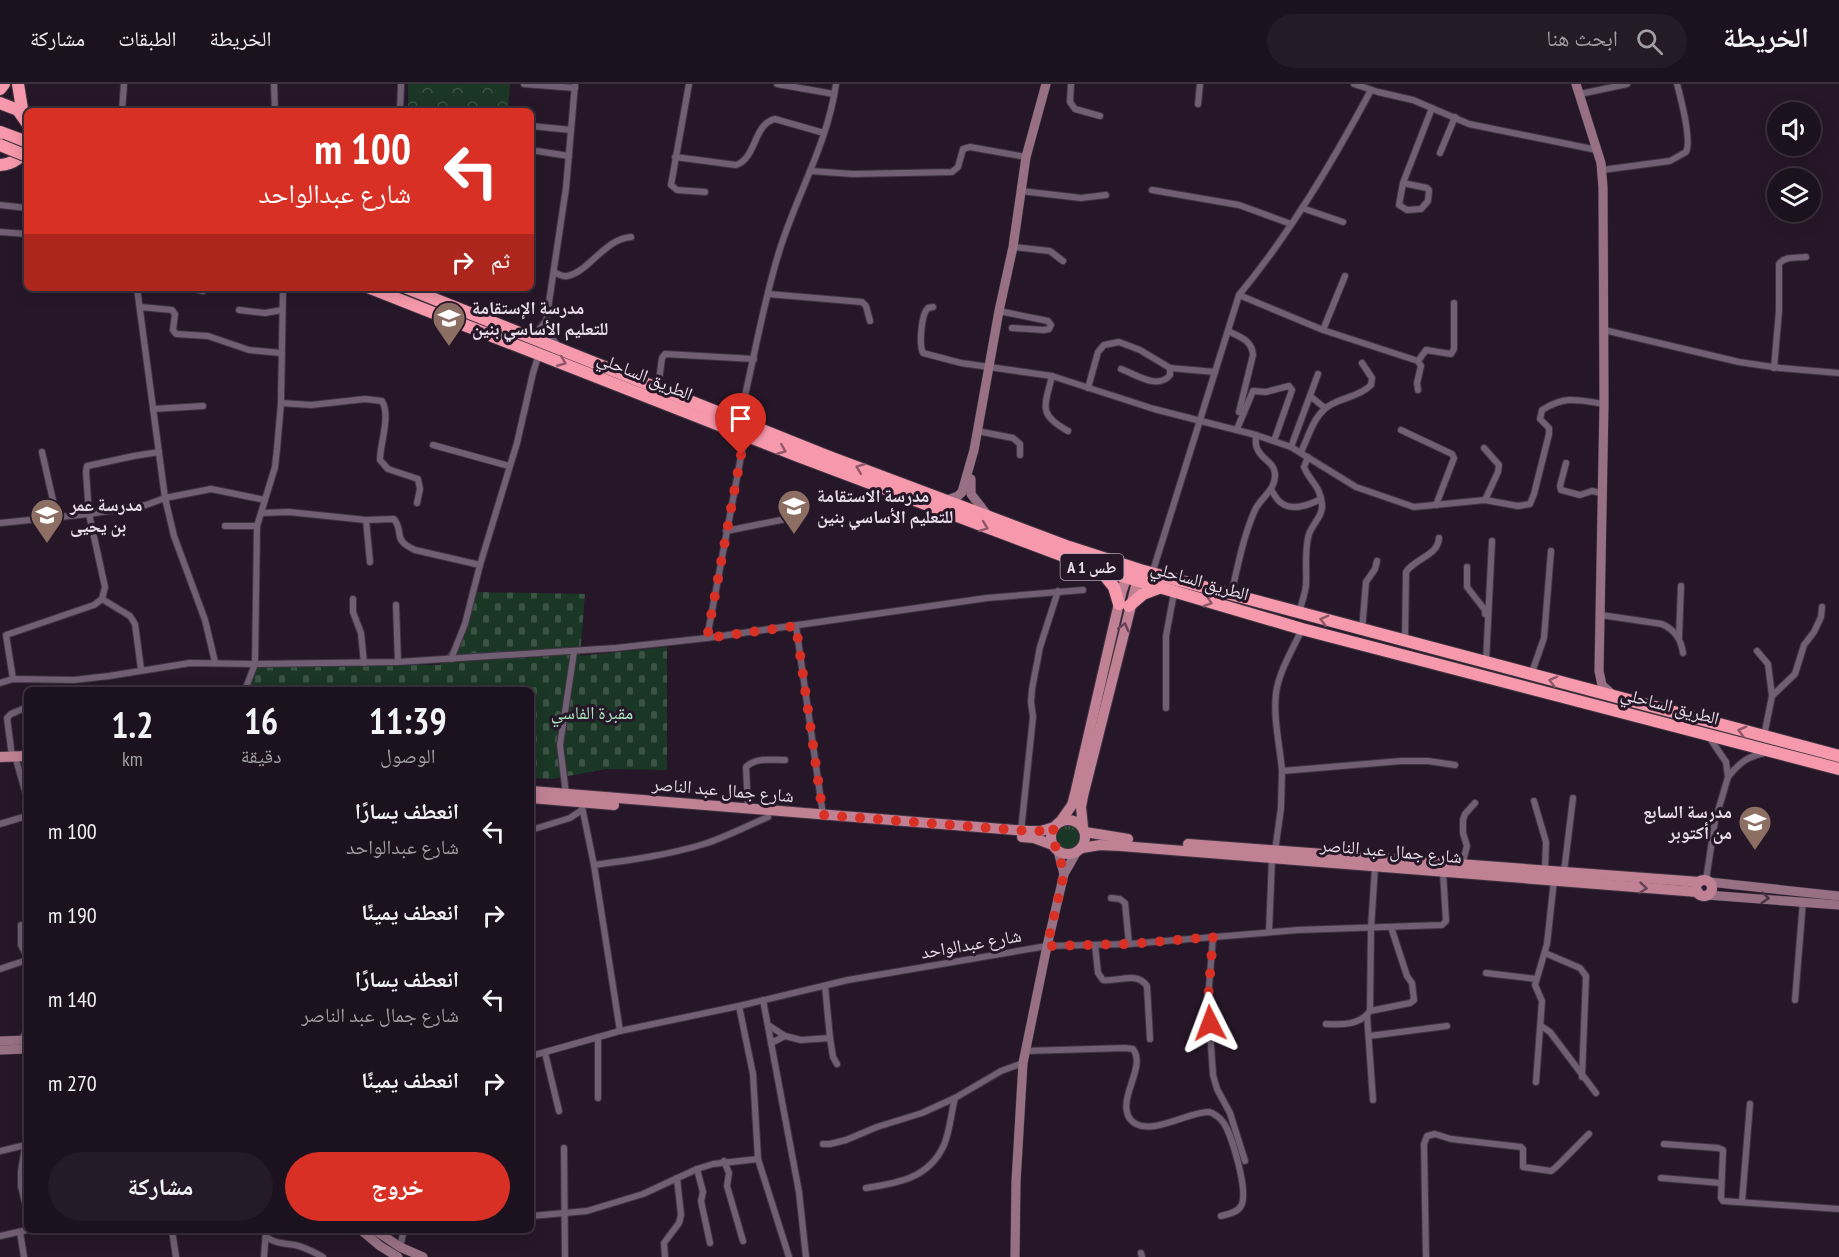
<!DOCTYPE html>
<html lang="ar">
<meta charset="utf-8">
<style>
:root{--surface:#1c111e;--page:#251a27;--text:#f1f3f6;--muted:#a09da4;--line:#3a313c;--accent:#d93025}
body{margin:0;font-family:"PT Sans Narrow","Noto Naskh Arabic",sans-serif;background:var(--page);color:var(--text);direction:rtl;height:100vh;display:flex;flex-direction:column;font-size:22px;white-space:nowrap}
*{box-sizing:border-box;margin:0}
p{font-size:20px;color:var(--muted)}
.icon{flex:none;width:33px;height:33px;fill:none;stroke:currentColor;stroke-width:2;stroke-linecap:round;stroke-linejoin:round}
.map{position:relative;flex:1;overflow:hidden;direction:ltr}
.side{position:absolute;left:24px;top:603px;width:510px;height:546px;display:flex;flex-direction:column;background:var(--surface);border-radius:9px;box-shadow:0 3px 15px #0003,0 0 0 2px var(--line);direction:rtl}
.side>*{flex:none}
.hud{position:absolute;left:24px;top:24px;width:510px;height:183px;border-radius:9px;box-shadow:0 3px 15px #0003,0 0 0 2px var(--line);direction:rtl;background:#d93025;color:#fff;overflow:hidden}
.tools{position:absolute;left:1767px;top:18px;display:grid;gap:12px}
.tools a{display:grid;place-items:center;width:54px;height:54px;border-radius:50%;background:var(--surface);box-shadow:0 3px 15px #0003,0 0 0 2px var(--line);font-size:30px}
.pin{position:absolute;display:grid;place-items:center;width:51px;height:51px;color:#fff;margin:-62px -26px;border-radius:50% 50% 50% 0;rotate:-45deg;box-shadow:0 0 6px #0007}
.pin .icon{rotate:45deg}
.me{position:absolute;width:66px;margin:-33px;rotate:357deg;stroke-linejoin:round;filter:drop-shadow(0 0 4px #0008)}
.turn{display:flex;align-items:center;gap:21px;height:126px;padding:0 24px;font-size:27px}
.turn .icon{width:78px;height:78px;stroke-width:2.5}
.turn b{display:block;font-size:42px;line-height:51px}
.then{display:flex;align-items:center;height:57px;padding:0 24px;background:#0003;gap:12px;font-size:22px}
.eta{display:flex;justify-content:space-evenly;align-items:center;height:102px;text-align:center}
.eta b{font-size:36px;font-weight:700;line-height:42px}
.button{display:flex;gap:12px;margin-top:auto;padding:12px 24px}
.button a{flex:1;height:69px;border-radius:36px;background:var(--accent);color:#fff;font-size:24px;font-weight:700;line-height:69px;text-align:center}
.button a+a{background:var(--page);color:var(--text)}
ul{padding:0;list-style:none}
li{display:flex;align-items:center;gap:18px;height:84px;padding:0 24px}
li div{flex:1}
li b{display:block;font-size:22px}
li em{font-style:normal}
header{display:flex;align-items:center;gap:36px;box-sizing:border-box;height:84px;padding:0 30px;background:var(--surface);border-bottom:2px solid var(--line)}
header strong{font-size:28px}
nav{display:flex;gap:33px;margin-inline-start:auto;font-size:21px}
.search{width:420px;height:54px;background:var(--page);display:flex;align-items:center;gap:15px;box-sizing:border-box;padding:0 21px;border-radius:33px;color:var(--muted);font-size:22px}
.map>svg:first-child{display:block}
</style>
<header>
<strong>الخريطة</strong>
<div class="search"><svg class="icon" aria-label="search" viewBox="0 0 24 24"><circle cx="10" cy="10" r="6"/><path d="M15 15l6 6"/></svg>ابحث هنا</div>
<nav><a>الخريطة</a><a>الطبقات</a><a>مشاركة</a></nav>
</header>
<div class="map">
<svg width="1839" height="1173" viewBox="0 0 1839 1173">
<defs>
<pattern id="grass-tufts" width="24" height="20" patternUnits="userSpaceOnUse" patternTransform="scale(1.5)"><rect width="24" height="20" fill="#1a3625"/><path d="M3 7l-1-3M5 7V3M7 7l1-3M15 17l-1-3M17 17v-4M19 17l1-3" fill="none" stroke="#3b5345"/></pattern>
<pattern id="forest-crowns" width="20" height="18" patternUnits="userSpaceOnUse" patternTransform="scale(1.5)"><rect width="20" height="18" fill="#1a3625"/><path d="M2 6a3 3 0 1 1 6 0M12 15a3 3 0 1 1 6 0" fill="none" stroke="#3b5345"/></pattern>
<pattern id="cemetery-stones" width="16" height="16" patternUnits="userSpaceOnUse" patternTransform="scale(1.5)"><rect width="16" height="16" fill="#1a3625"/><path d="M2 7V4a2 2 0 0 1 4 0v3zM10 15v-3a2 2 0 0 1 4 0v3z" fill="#3b5345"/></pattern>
</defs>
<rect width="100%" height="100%" fill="#261728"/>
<circle fill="url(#grass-tufts)" cx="1068" cy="753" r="15"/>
<path fill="url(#forest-crowns)" d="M408,0H510L508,27H408Z"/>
<path fill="url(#cemetery-stones)" d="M475,508L585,510L580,572L667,563V686L606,685L552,695L531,694V606H245L254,582L440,581L468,541Z"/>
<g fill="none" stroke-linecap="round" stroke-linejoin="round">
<defs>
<g id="street">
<path d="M274,0L275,27"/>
<path d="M524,0L575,4"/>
<path d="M689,0L671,101L677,106L705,108"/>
<path d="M777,0L834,10"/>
<path d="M1071,0L1070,18L1075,25L1100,32"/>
<path d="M1354,0L1378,8L1413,16L1469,40L1597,66"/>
<path d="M1580,10L1627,0"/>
<path d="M1198,20L1200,0"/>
<path d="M122,26L135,27"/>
<path d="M122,27L124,0"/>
<path d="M400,27L401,0"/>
<path d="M531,42L571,46"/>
<path d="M537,67L569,72"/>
<path d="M1440,69L1455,33"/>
<path d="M675,73L736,81C757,74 753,40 775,35L824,49"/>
<path d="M1602,86L1670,77L1686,68C1692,56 1681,15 1677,0"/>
<path d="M810,87L853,90L952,88L958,83L963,65L970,63L1026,73"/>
<path d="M1403,99L1427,104L1429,106L1428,117L1421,125L1407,126L1399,121L1403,99L1432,24"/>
<path d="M1152,106L1239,121L1291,140"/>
<path d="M1021,107L1081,114L1106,111"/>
<path d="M0,121L27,124"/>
<path d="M1302,124L1343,138"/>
<path d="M0,148L27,150"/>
<path d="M1013,163L1050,167L1063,177"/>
<path d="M554,188C558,190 562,193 567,192C588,189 604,155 631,153"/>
<path d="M137,204L165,414L174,452L205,536L215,578"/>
<path d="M190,204L203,207"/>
<path d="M768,210L862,218L866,222L870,237"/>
<path d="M1239,211L1323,246L1418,277L1421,282L1417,299L1418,306"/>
<path d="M140,223L172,226L175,230L173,246L176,250L208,252L249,266L281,269"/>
<path d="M933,223L928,224C921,230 919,261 923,269L961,279L1052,292L1154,325L1256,351L1291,363L1356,403L1414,423L1485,416L1518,422L1530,420L1534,410L1549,350V344L1540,335L1542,326C1566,311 1578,316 1604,320"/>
<path d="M239,226L265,229L282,226"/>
<path d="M999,227L1048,237L1051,241L1049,245L1044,246L1012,244"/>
<path d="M1323,246L1345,192"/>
<path d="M1604,246L1739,278L1780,284L1839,289"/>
<path d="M1228,247C1240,253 1252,256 1253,271L1239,328"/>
<path d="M527,250L537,248L545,238"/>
<path d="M559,263L548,249L546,238L566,104L575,0"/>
<path d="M1418,277L1426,266L1451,270L1454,265V219"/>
<path d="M1170,284L1215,288"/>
<path d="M1774,284L1779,227V180C1784,172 1797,174 1806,173"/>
<path d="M1052,292C1045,322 1037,330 1068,347"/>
<path d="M658,304L662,274L665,270L754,275"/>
<path d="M1088,304L1098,268L1104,261L1119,258L1140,266L1170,284V291C1158,306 1137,291 1121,285"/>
<path d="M1310,312L1325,324"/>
<path d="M281,319L311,321L365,315L382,317C391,332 380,359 380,376L388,385L418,395L420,405L417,419"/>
<path d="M153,325L203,322"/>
<path d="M739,337C753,281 762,223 779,168C796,112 828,59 836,0"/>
<path d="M1237,345L1253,307L1266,308L1289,302L1292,306L1274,357"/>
<path d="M1401,346L1452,370L1454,374L1436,421"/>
<path d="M977,347L1013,354L1020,360V371"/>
<path d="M433,361L509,382"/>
<path d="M1291,363L1318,290"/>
<path d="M1484,364L1499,381L1498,388L1485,416"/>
<path d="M42,368L57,434"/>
<path d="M1301,368C1309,352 1314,329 1332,320C1345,313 1360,312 1371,301L1372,294L1362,279"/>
<path d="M1566,379L1560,402L1561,406L1580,411L1592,407L1602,409"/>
<path d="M1271,406C1274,409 1276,415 1280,418C1292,428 1309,421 1321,415"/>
<path d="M261,429L289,428L366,436L394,435C405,449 391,455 415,466L480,481"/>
<path d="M366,436L370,478"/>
<path d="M0,439L89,430L146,421L165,414L211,405L265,416"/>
<path d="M225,442H257L275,383L277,365L281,319L283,204"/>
<path d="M726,447L796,433L799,429L801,416"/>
<path d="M1467,483V503L1485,526V530"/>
<path d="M1152,490L1239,211C1291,148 1333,77 1371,6"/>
<path d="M1231,511C1238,482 1243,453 1255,426C1261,413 1276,406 1275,390C1274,377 1261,376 1257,364C1255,361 1256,355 1256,351"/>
<path d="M102,515L130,532L135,540L141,585"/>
<path d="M353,515V528L361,549L364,579"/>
<path d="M396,521L398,578"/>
<path d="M1299,529C1301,520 1305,511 1306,501C1307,484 1304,467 1309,450C1313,439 1323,432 1322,420C1320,401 1310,398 1304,383L1308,373"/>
<path d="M1601,531L1662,540C1675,546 1681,555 1683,569"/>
<path d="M796,542L823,731"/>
<path d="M1302,545C1293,565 1279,587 1276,609C1273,634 1280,662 1282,687L1401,677H1428L1455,681"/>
<path d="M1362,546L1366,498L1375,485L1377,477"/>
<path d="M1679,553L1681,502"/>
<path d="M707,554L745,351"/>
<path d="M1405,557L1406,488C1415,474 1438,472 1439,454"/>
<path d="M1757,567L1768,580L1772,612"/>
<path d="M451,575L465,540L480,481L517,359L533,289L539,270"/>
<path d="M1486,578L1492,457"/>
<path d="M1531,591L1544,554L1551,467"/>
<path d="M13,595L6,551L94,521L102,515L105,503L89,430L86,388L87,382L134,372L159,368"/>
<path d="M0,599L13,595L74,596L109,592L190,579L255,580L398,578L616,564L707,554L987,514L1083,506"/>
<path d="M245,606L255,580L257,442"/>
<path d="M1166,624V552L1174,509"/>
<path d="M1764,652L1772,612L1795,590L1804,561L1814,548L1821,533L1822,523"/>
<path d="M1709,653L1726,678L1728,693C1739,679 1748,672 1765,669"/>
<path d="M12,672L7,634L11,630L27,623"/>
<path d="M17,679L27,714"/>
<path d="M566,710L560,661L574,568"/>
<path d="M1534,717L1546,758L1545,787"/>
<path d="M581,718L594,781L620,947"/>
<path d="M748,724L746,683C756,673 772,676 785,676"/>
<path d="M0,740L27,732"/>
<path d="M531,746L570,734L582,726"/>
<path d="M1021,747L1033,633L1031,618L1032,605L1040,563L1058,507"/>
<path d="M1275,767L1281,724L1282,687"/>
<path d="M594,781C631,776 668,771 704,760C726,753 747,742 768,733"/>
<path d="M1462,781L1467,762L1463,749V736L1465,730L1475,719"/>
<path d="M1564,788L1573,714"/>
<path d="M1706,796L1715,737L1728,693"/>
<path d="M1111,814L1120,815L1125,819L1129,860"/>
<path d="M21,841V861L27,873"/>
<path d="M1269,848L1272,774"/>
<path d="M1213,853L1208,916L1213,991L1217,1005L1230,1029L1245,1077"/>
<path d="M1095,861L1098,889L1103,896C1118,898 1137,887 1147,902L1150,955"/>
<path d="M1545,869L1580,884L1586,892L1582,993"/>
<path d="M0,885L27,876"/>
<path d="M1486,889L1536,895"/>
<path d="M825,902L830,954"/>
<path d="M763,916L799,1108L806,1173"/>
<path d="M1795,916L1803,817"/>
<path d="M739,922L753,990L758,1075L789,1173"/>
<path d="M1370,927L1410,919L1414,916L1412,899L1407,892L1391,843"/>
<path d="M1367,931L1373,1016"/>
<path d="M1326,940C1342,941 1360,941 1370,927L1371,844L1375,783"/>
<path d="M768,941L785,952L771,959"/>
<path d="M1541,942L1550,948L1596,1009"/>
<path d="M785,952L801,956L830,954L833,973L837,980"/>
<path d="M1369,952L1447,942"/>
<path d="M598,953V1014"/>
<path d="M22,956L27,945"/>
<path d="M1025,967L1125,964L1133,965C1147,983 1116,1015 1130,1035C1146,1056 1191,1026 1209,1028C1214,1029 1220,1034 1223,1038C1232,1050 1249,1109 1241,1122C1237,1129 1228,1130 1221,1132"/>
<path d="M545,969L559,1027"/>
<path d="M531,972L620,947L739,922L848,896L1047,862L1129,860L1298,846L1442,841L1446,837L1443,788"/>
<path d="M1536,998L1542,917L1535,901L1547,860L1554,796"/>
<path d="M27,1051L21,1087V1102L27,1127"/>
<path d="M823,1060H830L846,1056L877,1043L922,1029L955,1014"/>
<path d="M1664,1060L1718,1064L1723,1066L1721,1114L1723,1117L1839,1125"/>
<path d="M564,1064L565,1173"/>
<path d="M0,1067L26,1061"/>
<path d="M724,1077L729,1089L727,1102L743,1157"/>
<path d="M697,1085L703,1108L701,1117L710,1159"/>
<path d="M1661,1094L1721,1099"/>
<path d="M866,1104C899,1099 929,1094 944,1061C950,1047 951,1029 955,1014L1001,987L1023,979"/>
<path d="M1742,1118L1750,1020"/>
<path d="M531,1132L587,1127L643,1110L697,1085L713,1080L758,1075"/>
<path d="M172,1146L176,1173"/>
<path d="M404,1147L427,1146"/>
<path d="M20,1148L24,1173"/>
<path d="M0,1152L27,1146"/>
<path d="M266,1153C277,1160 283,1159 295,1161C304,1163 314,1168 323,1173"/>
<path d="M400,1163L404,1146"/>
<path d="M1141,1169L1142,1173"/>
<path d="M264,1173L266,1146"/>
<path d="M665,1173L664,1159L679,1139L681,1131L677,1094"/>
<path d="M1426,1173L1424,1060L1427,1052L1435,1050L1451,1055L1521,1063L1523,1065V1083L1551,1087C1556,1085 1582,1056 1589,1050"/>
</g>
<g id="secondary">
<path d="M1576,0L1601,79L1603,103L1604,320L1599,587L1602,601L1612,610"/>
<path d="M971,395V410L988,432"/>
<path d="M945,417L958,412L962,408L974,366L999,227L1013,163L1026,73L1046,0"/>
<path d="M1058,767L1064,790"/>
<path d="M1709,798L1839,812"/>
<path d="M1707,811L1839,821"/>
<path d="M0,957L27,956"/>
<path d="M0,966L27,965"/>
<path d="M361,1146L380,1162L398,1173"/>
<path d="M375,1146L400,1163L423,1173"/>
<path d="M1015,1173L1016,1098L1023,979L1047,862L1064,790L1076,769"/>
</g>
<g id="primary">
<path d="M0,673L27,672"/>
<path d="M531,707L1028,747H1041L1054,743"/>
<path d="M531,714L614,721"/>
<circle cx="1068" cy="753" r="17"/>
<path d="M1060,738L1072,721L1075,710L1122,506L1129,486"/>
<path d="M1083,743L1081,723L1083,712L1139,490"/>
<path d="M1085,748L1128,755"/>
<path d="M1022,753L1034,754L1053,761"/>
<path d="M1188,760L1699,798"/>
<path d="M1082,764L1100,761L1121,762L1698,808"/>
<circle cx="1704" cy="804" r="8"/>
</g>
<g id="highway">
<path d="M18,0L23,31"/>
<path d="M0,5L4,0"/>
<path d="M0,19L18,26L27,39"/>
<path d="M0,48L27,58"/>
<path d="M0,81C12,80 22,74 27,62"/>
<path d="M370,204L798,372L1098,485L1302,545L1839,685"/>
<path d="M407,204L827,372L1069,463L1140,486L1839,672"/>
<path d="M1102,488L1114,503L1119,520"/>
<path d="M1129,522L1143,510L1159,504"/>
</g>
</defs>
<use href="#street" stroke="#3e3340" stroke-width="8"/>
<use href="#secondary" stroke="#3e3340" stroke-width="10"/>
<use href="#primary" stroke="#3e3340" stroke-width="12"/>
<use href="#highway" stroke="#3e3340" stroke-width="14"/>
<use href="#street" stroke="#705e73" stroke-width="6"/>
<use href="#secondary" stroke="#987084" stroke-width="9"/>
<use href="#primary" stroke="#c18195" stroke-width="10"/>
<use href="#highway" stroke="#f799ac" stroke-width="12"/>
<defs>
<path id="highway-bridge" d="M0,61L27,72"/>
</defs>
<use href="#highway-bridge" stroke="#3e3340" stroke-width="14" stroke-linecap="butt"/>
<use href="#highway-bridge" stroke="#f799ac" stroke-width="12"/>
</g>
<defs><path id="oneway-chevron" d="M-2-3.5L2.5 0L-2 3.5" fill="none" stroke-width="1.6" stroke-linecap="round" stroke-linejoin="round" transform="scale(1.5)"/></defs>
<g stroke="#8e586a">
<use href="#oneway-chevron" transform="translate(562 278) rotate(22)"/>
<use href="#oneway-chevron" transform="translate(782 366) rotate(22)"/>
<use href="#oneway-chevron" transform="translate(860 384) rotate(-159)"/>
<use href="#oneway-chevron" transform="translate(984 443) rotate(21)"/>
<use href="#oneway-chevron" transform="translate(1208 518) rotate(16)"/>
<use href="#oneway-chevron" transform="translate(1324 536) rotate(-165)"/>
<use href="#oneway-chevron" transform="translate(1553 597) rotate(-166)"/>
<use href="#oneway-chevron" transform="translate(1742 647) rotate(-165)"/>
</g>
<g stroke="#644154">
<use href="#oneway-chevron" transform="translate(1124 543) rotate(-76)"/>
<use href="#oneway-chevron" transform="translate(1643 804) rotate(5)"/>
</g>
<use stroke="#483244" href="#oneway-chevron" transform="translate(1765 814) rotate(4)"/>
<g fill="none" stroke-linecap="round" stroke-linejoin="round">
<path stroke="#d93025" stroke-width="10" stroke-dasharray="0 18" d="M741,371L707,554L796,542L823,731L1028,747H1041L1054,743L1051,755L1058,767L1064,790L1047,862L1129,860L1213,853L1208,916L1210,939"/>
</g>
<defs>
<symbol id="school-pin" viewBox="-11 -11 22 30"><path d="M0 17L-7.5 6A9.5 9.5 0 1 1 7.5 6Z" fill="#8d6e63" stroke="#261728"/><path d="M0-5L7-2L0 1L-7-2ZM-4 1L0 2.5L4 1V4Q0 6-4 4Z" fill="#fff"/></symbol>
</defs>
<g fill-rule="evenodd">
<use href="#school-pin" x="430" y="215" width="38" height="52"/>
<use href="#school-pin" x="775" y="403" width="38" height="52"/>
<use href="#school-pin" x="28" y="412" width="38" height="52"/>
<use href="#school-pin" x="1736" y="719" width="38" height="52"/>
</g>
<g text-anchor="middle" stroke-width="6" stroke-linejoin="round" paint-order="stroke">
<rect fill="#261728" stroke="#aea2af" stroke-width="1.5" x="1060.5" y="470" width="63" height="26" rx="4.5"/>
<g font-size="16" font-weight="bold" fill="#e8dee9">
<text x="1092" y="489">A 1 طس</text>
</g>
<g font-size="18" font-weight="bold" fill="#e8dee9" stroke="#261728" text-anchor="start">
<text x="472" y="230">مدرسة اﻹستقامة<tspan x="472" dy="21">للتعليم اﻷساسي بنين</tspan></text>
<text x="817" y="418">مدرسة الاستقامة<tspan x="817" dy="21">للتعليم الأساسي بنين</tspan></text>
<text x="70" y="427">مدرسة عمر<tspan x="70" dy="21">بن يحيى</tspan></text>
<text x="1732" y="734" text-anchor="end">مدرسة السابع<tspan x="1732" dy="21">من أكتوبر</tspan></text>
</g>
<g font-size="18" fill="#e8dee9" stroke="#261728">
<text transform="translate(645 292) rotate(22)" y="6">الطريق الساحلي</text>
<text transform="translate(1200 497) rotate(16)" y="6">الطريق الساحلي</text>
<text transform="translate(1670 622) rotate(15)" y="6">الطريق الساحلي</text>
<text transform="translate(723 706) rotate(5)" y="6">شارع جمال عبد الناصر</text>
<text transform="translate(1391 767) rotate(5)" y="6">شارع جمال عبد الناصر</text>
<text transform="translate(971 860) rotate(-10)" y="6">شارع عبدالواحد</text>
</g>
<g font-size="18" fill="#abe6bf" stroke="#261728">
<text x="592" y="635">مقبرة الفاسي</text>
</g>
</g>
</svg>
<div class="tools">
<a><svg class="icon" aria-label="sound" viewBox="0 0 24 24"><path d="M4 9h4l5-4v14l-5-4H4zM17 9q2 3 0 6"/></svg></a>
<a><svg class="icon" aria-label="layers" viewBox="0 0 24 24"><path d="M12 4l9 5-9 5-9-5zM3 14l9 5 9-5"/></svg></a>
</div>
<div class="pin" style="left:741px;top:371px;background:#d93025"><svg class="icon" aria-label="arrive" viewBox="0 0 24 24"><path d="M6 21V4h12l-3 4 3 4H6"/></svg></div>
<svg class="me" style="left:1210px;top:939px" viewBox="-20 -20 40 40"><path d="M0-17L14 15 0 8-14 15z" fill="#d93025" stroke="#fff" stroke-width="4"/></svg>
<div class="hud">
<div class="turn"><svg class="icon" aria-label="left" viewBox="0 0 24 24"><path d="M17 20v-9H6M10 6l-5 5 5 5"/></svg><div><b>100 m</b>شارع عبدالواحد</div></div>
<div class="then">ثم<svg class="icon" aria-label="right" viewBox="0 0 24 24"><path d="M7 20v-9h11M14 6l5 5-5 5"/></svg></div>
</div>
<section class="side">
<div class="eta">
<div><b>11:39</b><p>الوصول</p></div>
<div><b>16</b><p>دقيقة</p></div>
<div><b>1.2</b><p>km</p></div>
</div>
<ul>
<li><svg class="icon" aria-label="left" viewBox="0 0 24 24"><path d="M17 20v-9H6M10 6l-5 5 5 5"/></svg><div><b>انعطف يسارًا</b><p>شارع عبدالواحد</p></div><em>100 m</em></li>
<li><svg class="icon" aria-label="right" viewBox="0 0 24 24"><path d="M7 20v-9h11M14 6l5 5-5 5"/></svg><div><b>انعطف يمينًا</b></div><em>190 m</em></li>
<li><svg class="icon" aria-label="left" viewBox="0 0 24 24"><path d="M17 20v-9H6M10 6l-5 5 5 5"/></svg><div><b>انعطف يسارًا</b><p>شارع جمال عبد الناصر</p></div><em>140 m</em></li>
<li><svg class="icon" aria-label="right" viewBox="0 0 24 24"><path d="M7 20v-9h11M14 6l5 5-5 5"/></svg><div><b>انعطف يمينًا</b></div><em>270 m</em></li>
</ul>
<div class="button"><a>خروج</a><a>مشاركة</a></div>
</section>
</div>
